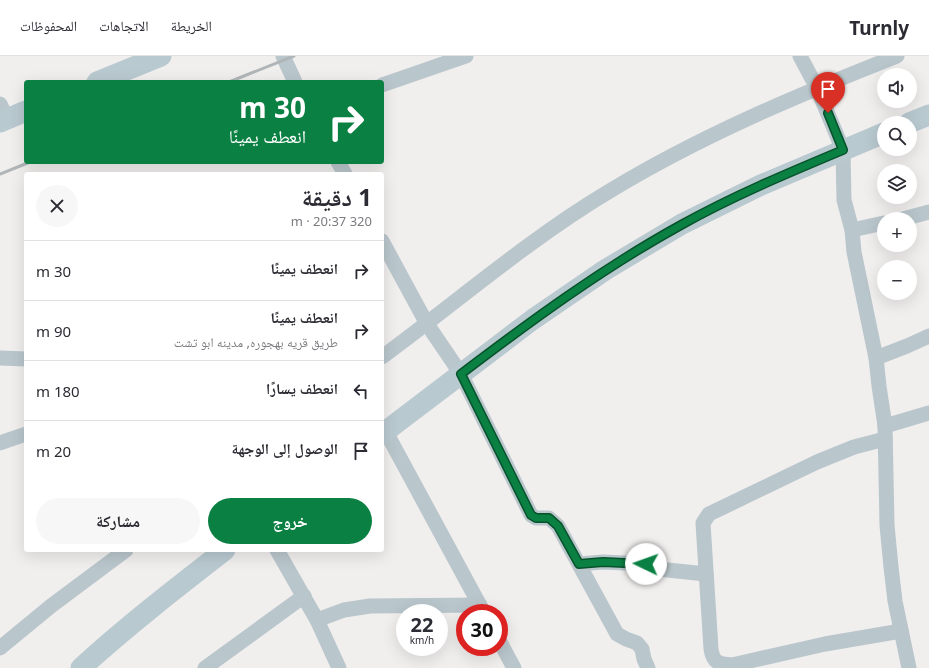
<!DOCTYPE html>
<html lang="ar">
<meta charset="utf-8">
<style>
:root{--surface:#fff;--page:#f7f7f7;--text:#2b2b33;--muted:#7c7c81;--line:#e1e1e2;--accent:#0b8043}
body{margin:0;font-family:"Noto Sans","Noto Naskh Arabic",sans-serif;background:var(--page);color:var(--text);direction:rtl;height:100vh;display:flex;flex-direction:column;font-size:15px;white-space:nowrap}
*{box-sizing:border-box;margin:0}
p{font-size:13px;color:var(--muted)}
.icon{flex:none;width:22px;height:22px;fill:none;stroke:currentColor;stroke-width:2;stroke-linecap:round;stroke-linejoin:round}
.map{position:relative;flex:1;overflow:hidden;direction:ltr}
.panel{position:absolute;left:24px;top:116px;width:360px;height:380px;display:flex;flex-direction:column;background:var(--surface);border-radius:4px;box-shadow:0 4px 16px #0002;direction:rtl}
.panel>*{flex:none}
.top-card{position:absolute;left:24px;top:24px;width:360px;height:84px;border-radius:4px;box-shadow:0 4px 16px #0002;direction:rtl;background:#0b8043;color:#fff;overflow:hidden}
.fabs{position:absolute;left:877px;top:12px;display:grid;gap:8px}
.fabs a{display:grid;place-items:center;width:40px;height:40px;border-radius:50%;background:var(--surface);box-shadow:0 4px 16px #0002;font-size:20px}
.speed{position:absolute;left:396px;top:548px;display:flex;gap:8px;font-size:20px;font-weight:700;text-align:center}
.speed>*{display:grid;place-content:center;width:52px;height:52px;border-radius:50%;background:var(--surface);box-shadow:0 4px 16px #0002;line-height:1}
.speed small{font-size:10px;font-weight:400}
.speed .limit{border:6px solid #d22;background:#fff;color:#111}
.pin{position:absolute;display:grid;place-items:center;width:34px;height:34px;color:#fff;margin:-41px -17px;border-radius:50% 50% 50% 0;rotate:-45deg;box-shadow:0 0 4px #0007}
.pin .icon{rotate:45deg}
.me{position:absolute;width:44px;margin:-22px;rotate:273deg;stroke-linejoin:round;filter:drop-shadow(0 0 3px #0008)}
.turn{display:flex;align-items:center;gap:14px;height:84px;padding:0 12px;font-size:18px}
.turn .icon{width:52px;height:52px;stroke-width:2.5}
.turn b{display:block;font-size:28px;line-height:34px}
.round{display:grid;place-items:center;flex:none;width:42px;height:42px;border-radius:21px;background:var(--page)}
.head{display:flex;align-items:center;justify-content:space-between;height:68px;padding:0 12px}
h1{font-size:24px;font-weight:700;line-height:30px}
.button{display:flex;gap:8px;margin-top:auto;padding:8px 12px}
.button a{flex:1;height:46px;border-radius:24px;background:var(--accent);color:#fff;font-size:16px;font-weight:700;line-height:46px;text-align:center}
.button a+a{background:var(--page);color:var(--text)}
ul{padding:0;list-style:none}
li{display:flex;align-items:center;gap:12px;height:60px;padding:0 12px;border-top:1px solid var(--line)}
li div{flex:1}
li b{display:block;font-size:15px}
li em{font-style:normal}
header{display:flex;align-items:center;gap:24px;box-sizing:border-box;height:56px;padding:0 20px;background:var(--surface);border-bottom:1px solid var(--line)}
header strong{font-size:19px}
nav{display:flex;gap:22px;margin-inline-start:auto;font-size:14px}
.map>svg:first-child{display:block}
</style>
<header>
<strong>Turnly</strong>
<nav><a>الخريطة</a><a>الاتجاهات</a><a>المحفوظات</a></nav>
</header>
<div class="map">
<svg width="929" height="612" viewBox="0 0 929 612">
<rect width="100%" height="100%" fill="#f1eeee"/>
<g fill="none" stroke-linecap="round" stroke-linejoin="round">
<g stroke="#b9c6cb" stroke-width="15">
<path d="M283,0L295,26"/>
<path d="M800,0L817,32L843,94L844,144L852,174L854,196L876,302L879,330L885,370L887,469L891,511L895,545L909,612"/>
<path d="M382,29L466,0"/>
<path d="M0,48L7,63"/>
<path d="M338,106L345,118"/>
<path d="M903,163L929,156"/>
<path d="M852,174L884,167"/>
<path d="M382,185L427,268L461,318L531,459L536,462H549L558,470L617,578L626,583L637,587L642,593L644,603L648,612"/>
<path d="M382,301C457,246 528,184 608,136C700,80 798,39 897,0"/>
<path d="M0,302L26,303"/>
<path d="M876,302L907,290L929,280"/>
<path d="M885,370L929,357"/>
<path d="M386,376L484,557"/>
<path d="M885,383L854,391L817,406L709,458L703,467L711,593C713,607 719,608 732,609L825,588L901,575"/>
<path d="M0,387L26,378"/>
<path d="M277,494L317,564L339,612"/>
<path d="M579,508L603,506L646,508L658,513L706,518"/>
<path d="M317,564L344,554L370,550L480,549"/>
<path d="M499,584L514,612"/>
<path d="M0,592L51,550L126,494"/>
<path d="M205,612L304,540"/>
</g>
<g stroke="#b9c9d0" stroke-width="21">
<path d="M97,26L161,0"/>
<path d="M0,66L26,55"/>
<path d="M909,67L929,59"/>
<path d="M382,378L532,264L605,214L682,168L761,129L884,77"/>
<path d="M81,612C127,570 176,532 225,494"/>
</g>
<g stroke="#b0b5b8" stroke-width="3">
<path d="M229,26L294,0"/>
<path d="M0,118L30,106"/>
</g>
</g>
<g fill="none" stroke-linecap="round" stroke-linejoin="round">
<defs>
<path id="route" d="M646,508L603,506L579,508L558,470L549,462H536L531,459L461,318C532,264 603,212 681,169C733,140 788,117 843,94L828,57"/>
</defs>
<use href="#route" stroke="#07532c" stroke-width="10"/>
<use href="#route" stroke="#0b8043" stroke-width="7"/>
</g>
</svg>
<div class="fabs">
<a><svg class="icon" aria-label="sound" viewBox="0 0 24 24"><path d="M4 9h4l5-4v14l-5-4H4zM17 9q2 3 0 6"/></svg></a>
<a><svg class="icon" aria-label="search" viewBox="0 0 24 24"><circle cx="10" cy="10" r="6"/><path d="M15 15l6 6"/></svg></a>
<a><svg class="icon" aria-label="layers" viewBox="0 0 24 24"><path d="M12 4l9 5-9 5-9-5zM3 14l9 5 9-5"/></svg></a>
<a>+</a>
<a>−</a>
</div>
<div class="speed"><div>22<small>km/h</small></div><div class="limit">30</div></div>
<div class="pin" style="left:828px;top:57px;background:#d93025"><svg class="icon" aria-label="arrive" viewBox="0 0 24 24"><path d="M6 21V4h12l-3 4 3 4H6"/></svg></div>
<svg class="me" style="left:646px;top:508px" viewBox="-20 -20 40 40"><circle r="19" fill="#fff"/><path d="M0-13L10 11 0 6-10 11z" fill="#0b8043"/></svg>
<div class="top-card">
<div class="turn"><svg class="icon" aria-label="right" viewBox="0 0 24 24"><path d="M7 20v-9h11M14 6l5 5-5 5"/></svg><div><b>30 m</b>انعطف يمينًا</div></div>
</div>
<section class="panel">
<div class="head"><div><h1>1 دقيقة</h1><p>320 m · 20:37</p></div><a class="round"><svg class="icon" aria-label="close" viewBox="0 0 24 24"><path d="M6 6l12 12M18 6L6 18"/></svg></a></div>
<ul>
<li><svg class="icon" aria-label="right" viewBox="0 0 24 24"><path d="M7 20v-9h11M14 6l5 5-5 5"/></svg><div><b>انعطف يمينًا</b></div><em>30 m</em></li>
<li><svg class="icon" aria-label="right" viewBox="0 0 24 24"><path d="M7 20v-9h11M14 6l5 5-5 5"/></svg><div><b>انعطف يمينًا</b><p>طريق قريه بهجوره, مدينه ابو تشت</p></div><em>90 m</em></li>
<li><svg class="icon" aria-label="left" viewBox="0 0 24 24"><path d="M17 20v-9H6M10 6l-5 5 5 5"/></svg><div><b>انعطف يسارًا</b></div><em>180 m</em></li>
<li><svg class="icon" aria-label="arrive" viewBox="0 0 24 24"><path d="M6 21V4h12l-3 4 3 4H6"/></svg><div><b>الوصول إلى الوجهة</b></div><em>20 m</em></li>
</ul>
<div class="button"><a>خروج</a><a>مشاركة</a></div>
</section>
</div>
